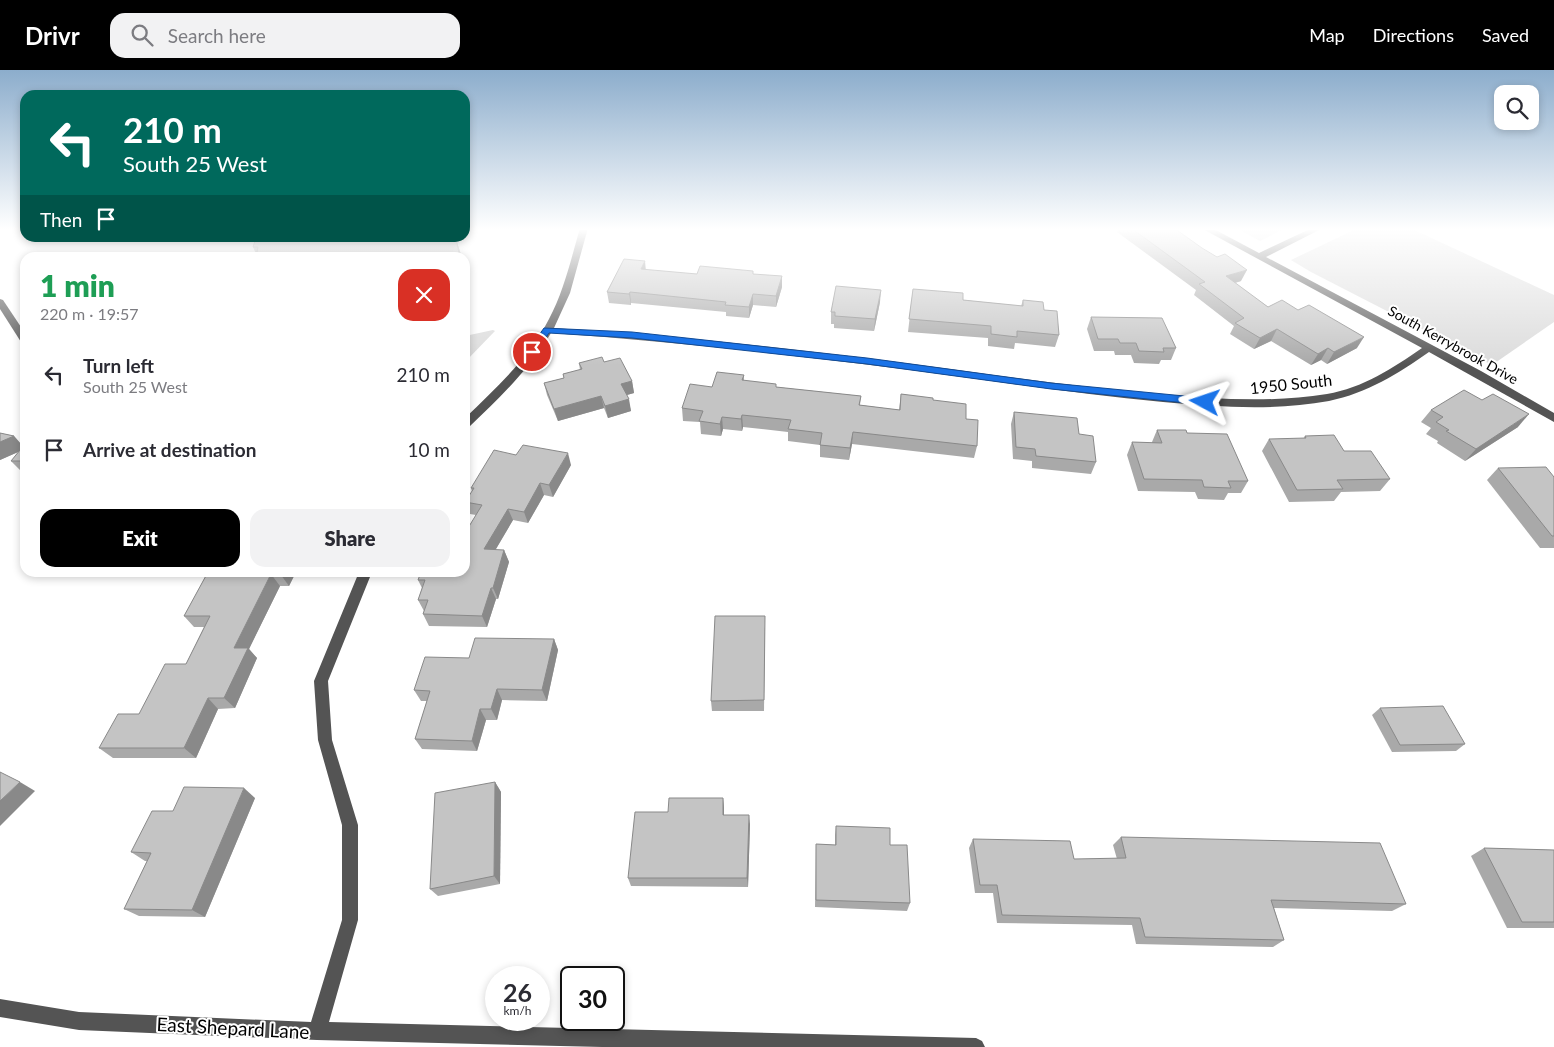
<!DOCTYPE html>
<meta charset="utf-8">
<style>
:root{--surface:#fff;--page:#f2f2f3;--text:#2b2b33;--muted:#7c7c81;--accent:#000}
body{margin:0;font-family:Lato,sans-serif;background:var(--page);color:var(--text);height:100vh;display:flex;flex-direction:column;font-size:19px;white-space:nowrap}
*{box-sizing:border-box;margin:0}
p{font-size:16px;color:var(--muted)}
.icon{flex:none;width:28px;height:28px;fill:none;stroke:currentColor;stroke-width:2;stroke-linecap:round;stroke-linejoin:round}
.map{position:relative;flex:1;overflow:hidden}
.sheet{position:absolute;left:20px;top:182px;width:450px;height:325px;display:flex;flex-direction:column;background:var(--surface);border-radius:15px;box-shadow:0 2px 8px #0003}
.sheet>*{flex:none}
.top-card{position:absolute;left:20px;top:20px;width:450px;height:152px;border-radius:15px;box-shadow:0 2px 8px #0003;background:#00695c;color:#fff;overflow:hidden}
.controls{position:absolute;left:1494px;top:15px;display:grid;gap:10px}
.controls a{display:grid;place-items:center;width:45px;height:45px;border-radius:10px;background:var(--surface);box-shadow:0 2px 8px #0003;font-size:25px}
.speed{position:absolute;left:485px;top:896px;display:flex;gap:10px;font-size:25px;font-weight:700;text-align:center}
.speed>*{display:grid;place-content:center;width:65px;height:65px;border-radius:50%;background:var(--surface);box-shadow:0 2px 8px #0003;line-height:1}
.speed small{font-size:12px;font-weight:400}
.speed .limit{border:2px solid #111;border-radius:8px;background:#fff;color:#111}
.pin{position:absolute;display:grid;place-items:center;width:42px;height:42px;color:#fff;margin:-21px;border:2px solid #fff;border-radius:50%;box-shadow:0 1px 5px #0007}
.me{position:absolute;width:55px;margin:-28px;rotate:275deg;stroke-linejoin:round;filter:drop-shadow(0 0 4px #0008)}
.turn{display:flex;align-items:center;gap:18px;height:105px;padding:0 20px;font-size:22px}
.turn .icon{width:65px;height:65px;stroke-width:2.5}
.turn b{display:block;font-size:35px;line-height:42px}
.then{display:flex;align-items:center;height:48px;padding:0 20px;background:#0003;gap:10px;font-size:19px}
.round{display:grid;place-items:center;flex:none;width:52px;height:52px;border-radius:15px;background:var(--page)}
.head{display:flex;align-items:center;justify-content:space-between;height:85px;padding:0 20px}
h1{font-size:30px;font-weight:800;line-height:38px;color:#1e9e55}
.button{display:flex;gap:10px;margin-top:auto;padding:10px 20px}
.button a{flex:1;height:58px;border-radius:15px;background:var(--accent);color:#fff;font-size:20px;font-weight:800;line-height:58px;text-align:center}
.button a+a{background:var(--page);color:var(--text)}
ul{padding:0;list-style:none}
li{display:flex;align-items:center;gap:15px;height:75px;padding:0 20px}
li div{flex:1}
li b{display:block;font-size:19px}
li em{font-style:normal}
header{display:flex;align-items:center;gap:30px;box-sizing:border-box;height:70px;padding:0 25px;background:var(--accent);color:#fff}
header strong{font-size:24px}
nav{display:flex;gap:28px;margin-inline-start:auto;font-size:18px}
.search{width:350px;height:45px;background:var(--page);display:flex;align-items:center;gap:12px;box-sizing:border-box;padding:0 18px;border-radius:15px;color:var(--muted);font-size:19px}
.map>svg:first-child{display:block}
</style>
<header>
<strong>Drivr</strong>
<div class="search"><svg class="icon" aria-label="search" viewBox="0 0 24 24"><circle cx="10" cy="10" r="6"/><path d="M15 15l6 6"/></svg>Search here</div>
<nav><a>Map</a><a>Directions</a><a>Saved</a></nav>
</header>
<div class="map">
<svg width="1554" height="977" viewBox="0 0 1554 977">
<rect width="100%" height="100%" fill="#fff"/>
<g fill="#dbdbdb">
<path d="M1236,158H1286L1260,171Z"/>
<path d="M1358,158H1410L1554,225V252L1492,295L1311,202L1291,190Z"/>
<path d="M493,260L495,261L465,292V266Z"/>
</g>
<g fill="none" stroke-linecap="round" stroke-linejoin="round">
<g fill="#545454" fill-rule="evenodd">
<path d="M580,158H588L570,223L554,258C692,267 828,282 965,301C1029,310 1094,318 1159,324C1215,329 1271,333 1327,324C1363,318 1393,298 1422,278L1201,158H1212L1259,183L1312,158H1323L1266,187L1481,301L1554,343V352L1429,282C1398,304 1367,323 1329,331C1275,341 1218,337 1163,332C1096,326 1029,316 962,307C826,288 689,273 551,263C530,299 499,328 469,357L465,358V348C496,318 530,287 549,249C564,221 571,189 580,158Z"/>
<path d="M0,229L3,230L25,263V273L21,272L0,239Z"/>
<path d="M359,502H372L328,611L332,670L358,755V850L329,952L976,968L982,971L985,977H602L317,970L79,960L0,947V929L79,942L311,952L342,850V755L318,670L314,611Z"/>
</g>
</g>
<g fill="#a9a9a9">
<path d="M1118,158H1174L1241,211L1235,213L1268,237L1357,278L1327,294L1321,290L1311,295L1271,271L1254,279L1230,264L1234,256L1194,225L1196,220L1117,162Z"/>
<path d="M454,168V169H456L462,188H256V184L253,177Z"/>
<path d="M646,200L697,204H753L782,217L776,237L753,235L749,248L726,246V242L631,233V235L609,233L607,222Z"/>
<path d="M913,219L963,230L1021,236L1023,230L1044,240L1059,265L1055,277L1015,273L1014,279L988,276V268L908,262Z"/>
<path d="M880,232L874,261L834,258V254H831V242Z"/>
<path d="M1091,247L1176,278L1171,290H1161L1159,294L1134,293L1131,285H1115L1114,281H1094L1087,259Z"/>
<path d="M604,292L632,311L634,323L627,325L631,341L608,348L604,338L558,351L547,325L544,313L564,308L563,304L580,300L579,293Z"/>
<path d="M744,305V311L776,317L861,326L860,335L899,340L901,324L933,330L966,349L977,376L974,388L852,374L849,390L820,387V375L788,371V362L743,357L742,361L723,359L721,366L701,364L700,352L683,351L682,338L712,317Z"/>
<path d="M1431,340L1518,357L1465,391L1437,373L1438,371L1426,364L1431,358L1421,352Z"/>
<path d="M1014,342L1079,364L1096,392L1091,404L1032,398V391L1013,389L1011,354Z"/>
<path d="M1157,360L1187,363L1248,411L1241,423H1228L1224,430L1198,429L1195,422L1138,421L1127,385L1132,372L1152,373V372Z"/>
<path d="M0,363L14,366L23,376L25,374V403H23L11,391L20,381L0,390Z"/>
<path d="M1305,366L1344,381L1390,409L1380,421L1341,422L1334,431L1289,432L1262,381L1269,369H1303Z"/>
<path d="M571,395L553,427L544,425L528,453L513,450L495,480H504L509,492L498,529H496L487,557L429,556L423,544L424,541L418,530L422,518L418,510L465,502L476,445L470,444L465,432L472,422L471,418Z"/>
<path d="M1498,398L1554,407V478H1540L1487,410Z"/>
<path d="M208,502H296L289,516H280L249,579L257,588L235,638L218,639L196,688H113L99,678L139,644L186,594L204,557H194L184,546Z"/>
<path d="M765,557L764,641H712L711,631Z"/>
<path d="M554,569L558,580L547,631L502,630L497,650H486L477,681L422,679L415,669L427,631H421L414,620L469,588Z"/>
<path d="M1380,638L1465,674L1456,681L1392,682L1372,645Z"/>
<path d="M495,712L501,722L500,814L438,826L430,819Z"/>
<path d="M255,728L205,847L139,846L124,839L147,791H145L131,782L173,741Z"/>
<path d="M723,728L724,738V745L750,754L748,817L631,816L628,808L668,742Z"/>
<path d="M836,756L890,775L910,833L907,841L815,837L816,774L835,775V765Z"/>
<path d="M1121,767L1406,834L1392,841L1274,838L1284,870L1273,877L1136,874L1132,855L997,853L993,823H975L969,778L973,769L1074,789H1117L1113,775Z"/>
<path d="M1484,778L1554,780V858H1507L1471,786Z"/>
</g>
<g fill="#898989">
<path d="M456,169L462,188H460Z"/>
<path d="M645,191L646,202L641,199Z"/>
<path d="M1247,200L1241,211L1221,217L1226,206Z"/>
<path d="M465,202L469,221L465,222Z"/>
<path d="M782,206V217L776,237V226Z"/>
<path d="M881,220L880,232L874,261L875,249Z"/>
<path d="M630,222L631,233V235L629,224Z"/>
<path d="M753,224V235L749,248V237Z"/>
<path d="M1277,259L1271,271L1254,279L1260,268Z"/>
<path d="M1364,267L1357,278L1327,294L1334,282Z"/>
<path d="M1328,278L1321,290L1311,295L1318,284Z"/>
<path d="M632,311L634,323L623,326L621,314Z"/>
<path d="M601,326L604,338L558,351L554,339Z"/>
<path d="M629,329L631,341L608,348L605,336Z"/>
<path d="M1529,344L1518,357L1465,391L1476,379Z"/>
<path d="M742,345L743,357L742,361L741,349Z"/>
<path d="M722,347L723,359L721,366L720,354Z"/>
<path d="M853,362L852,374L849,390L850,378Z"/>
<path d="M14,366L25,379L0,390V372Z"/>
<path d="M568,383L571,395L553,427L549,415Z"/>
<path d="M540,413L544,425L528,453L524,442Z"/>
<path d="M508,439L513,450L489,491L484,479Z"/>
<path d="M504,480L509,492L498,529L493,518Z"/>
<path d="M282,502H296L289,516L281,505Z"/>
<path d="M271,504L280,516L249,579L257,588L235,638L224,628L234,578Z"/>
<path d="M491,518L496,529L487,557L482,546Z"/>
<path d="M554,569L558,580L547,631L542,620Z"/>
<path d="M497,619L502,630L497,650L491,639Z"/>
<path d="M208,628L218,639L196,688L184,678Z"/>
<path d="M480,639L486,650L477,681L472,671Z"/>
<path d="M20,712L35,721L0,756V731Z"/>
<path d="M495,712L501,722L500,814L494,806Z"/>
<path d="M244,718L255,728L205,847L192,840Z"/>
<path d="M723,728L724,738V755L723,745Z"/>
<path d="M749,745L750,754L748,817L747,808Z"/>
</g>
<g fill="#c4c4c4" stroke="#898989">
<path d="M1131,158H1174L1202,178L1217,187L1225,184L1247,200L1226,206L1268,237L1282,230L1298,240L1309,235L1364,267L1334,282L1328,278L1318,284L1277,259L1260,268L1235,253L1244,248L1199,214L1205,212Z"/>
<path d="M256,168H453L454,169H456L460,188H256L258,177H253Z"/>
<path d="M624,189L645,191L641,199L697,204L700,196L753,201V204L782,206L776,226L753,224L749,237L725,235L726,232L630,222L629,224L607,222Z"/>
<path d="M836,216L881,220L875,249L835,246V242H831Z"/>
<path d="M913,219L963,223V230L1023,236V230L1043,232L1044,240L1057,241L1059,265L1017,261V267L991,264V256L909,249Z"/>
<path d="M1091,247L1162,248L1176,278H1163L1164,282L1139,281L1136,273H1120L1118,269H1098Z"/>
<path d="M602,287L604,292L620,288L632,311L621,314L629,329L605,336L601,326L554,339L544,313L564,308L563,304L582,299L579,293Z"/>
<path d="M717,302L744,305L742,310L776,314V317L861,326L859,335L900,340L901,324L933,328V330L966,334V349L978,350L977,376L853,362L850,378L820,375L822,363L788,359L791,350L742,345L741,349L722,347L720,354L699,351L703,341L682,338L690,314L712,317Z"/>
<path d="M1464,320L1482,330L1493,324L1529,344L1476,379L1446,361L1449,360L1436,352L1443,347L1431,340Z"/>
<path d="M1014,342L1077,348L1079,364L1093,366L1096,392L1036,386L1035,379L1016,377Z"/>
<path d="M1157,360H1186L1187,363L1227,364L1248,411H1228L1231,418L1204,417L1202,410L1144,409L1132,372L1162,373Z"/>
<path d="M0,363L14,366L0,372Z"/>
<path d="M1334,365L1344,381H1371L1390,409L1337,410L1343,419L1297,420L1269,369L1306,368L1305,366Z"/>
<path d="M25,374V391H11Z"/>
<path d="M523,375L568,383L549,415L540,413L524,442L508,439L484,479L504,480L493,518H491L482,546L423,544L428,530H418L425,510H418L421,502H465V463L482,435L465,432L474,418H471L494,380L516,385Z"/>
<path d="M1546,397L1554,407V466H1552L1498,398Z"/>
<path d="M208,502H282L281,505L271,504L234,578H248L224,628H208L184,678H99L118,644H139L165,594H186L210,546H184Z"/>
<path d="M715,546H765L764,630L711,631Z"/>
<path d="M475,568L554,569L542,620L497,619L491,639H480L472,671L415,669L430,621L414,620L425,587L469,588Z"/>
<path d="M1443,636L1465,674L1400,675L1380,638Z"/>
<path d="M0,702L20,712L0,731Z"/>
<path d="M495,712L494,806L430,819L435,723Z"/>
<path d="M184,717L244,718L192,840L124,839L151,783L131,782L152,741H173Z"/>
<path d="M669,728H723V745H749L747,808H628L635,742H668Z"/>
<path d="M836,756L890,758V775H907L910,833L816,830V774L836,775Z"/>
<path d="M1121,767L1380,773L1406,834L1271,830L1284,870L1145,867L1140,848L1002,845L997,815H980L973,769L1070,771L1074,789L1126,788Z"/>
<path d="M1484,778L1554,780V852H1522Z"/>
</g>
<linearGradient id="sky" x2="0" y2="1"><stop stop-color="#8cadcc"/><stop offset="0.54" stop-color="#fff"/><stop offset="1" stop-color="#fff" stop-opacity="0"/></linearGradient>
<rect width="1554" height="295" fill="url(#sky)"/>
<path fill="#1a73e8" stroke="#114b97" d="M544,258L632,262L867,288L1051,313L1205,328L1210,332L1205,335L1051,319L867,294L632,268L549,263L535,284H528L527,282Z"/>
<g text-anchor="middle" stroke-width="4" stroke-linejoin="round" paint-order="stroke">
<g font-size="14" fill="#000" stroke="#fff">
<text transform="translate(1453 275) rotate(29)" y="5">South Kerrybrook Drive</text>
</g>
<g font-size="16" fill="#000" stroke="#fff">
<text transform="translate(1291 314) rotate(-6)" y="6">1950 South</text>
</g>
<g font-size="19" fill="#000" stroke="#fff">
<text transform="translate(233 958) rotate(3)" y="7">East Shepard Lane</text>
</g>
</g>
</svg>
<div class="controls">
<a><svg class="icon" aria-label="search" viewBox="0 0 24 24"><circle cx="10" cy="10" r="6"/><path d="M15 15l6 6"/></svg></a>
</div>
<div class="speed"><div>26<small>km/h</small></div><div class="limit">30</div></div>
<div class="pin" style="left:532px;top:282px;background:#d93025"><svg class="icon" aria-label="arrive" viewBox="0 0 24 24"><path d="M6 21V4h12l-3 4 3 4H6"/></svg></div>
<svg class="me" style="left:1205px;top:332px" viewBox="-20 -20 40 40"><path d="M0-17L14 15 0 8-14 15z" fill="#1a73e8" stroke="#fff" stroke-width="4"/></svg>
<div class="top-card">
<div class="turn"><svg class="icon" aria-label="left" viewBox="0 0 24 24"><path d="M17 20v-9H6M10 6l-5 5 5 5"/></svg><div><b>210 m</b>South 25 West</div></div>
<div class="then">Then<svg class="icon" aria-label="arrive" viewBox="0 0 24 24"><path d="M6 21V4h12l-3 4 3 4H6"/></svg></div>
</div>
<section class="sheet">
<div class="head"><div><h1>1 min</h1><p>220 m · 19:57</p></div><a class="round" style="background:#d93025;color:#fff"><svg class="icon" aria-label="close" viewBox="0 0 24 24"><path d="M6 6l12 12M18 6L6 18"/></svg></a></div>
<ul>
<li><svg class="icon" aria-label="left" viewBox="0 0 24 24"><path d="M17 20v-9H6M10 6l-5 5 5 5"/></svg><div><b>Turn left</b><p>South 25 West</p></div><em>210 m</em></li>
<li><svg class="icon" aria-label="arrive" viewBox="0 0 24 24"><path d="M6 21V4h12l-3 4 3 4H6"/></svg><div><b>Arrive at destination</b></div><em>10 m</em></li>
</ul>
<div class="button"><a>Exit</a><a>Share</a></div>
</section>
</div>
